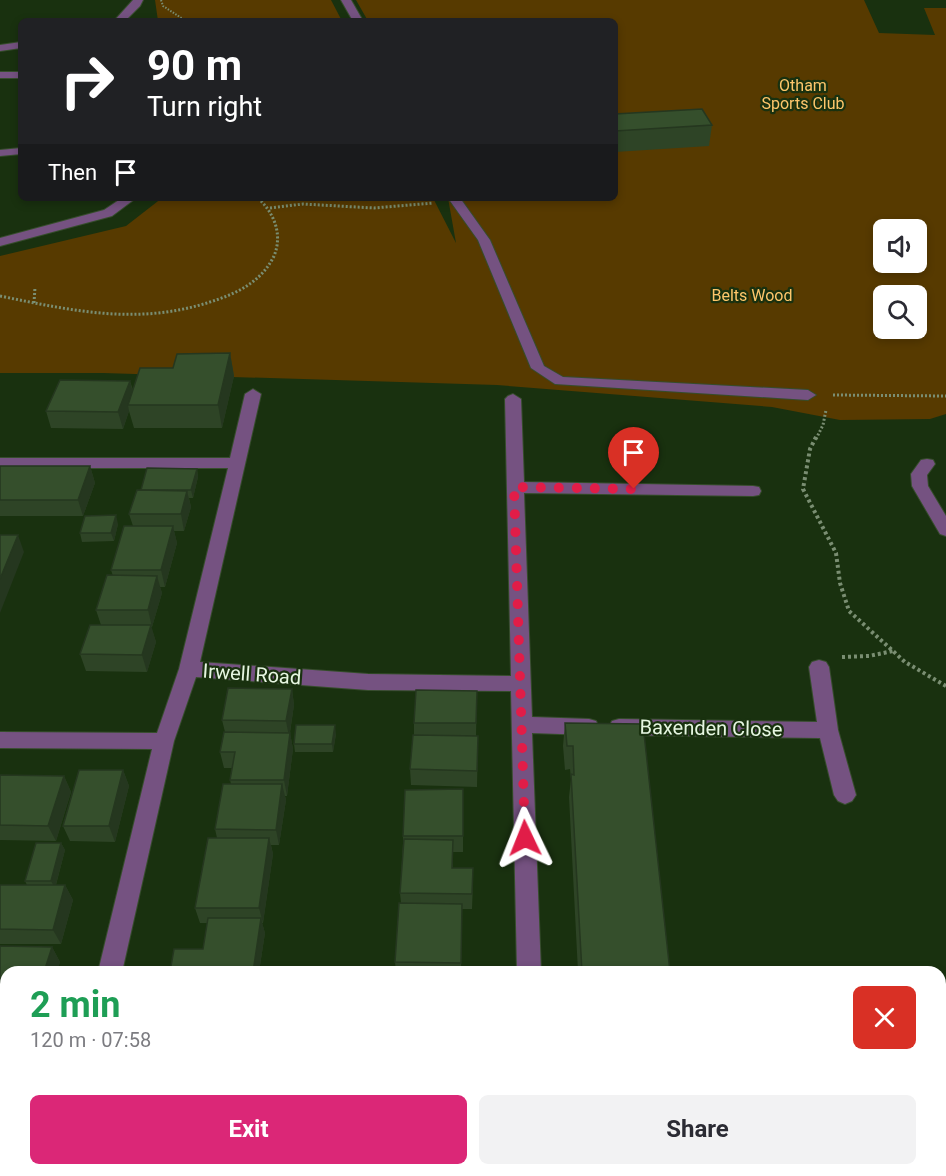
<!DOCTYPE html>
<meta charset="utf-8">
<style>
:root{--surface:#fff;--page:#f2f2f3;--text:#2b2b33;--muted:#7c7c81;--accent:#db2777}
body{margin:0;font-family:Roboto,sans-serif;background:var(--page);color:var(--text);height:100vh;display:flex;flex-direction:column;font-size:22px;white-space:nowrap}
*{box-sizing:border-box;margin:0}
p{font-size:20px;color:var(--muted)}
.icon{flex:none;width:33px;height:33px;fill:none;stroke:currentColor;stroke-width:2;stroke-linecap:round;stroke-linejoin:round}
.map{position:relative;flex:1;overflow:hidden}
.details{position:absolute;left:0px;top:966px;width:946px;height:210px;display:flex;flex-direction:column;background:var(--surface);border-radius:18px 18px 0 0;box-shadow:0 3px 9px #0003}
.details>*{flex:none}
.guide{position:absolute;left:18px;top:18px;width:600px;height:183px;border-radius:9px;box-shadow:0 3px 9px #0003;background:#202124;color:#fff;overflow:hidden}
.buttons{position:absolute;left:873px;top:219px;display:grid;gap:12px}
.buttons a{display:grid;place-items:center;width:54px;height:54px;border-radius:9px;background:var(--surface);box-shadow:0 3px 9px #0003;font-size:30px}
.pin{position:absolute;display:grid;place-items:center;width:51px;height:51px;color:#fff;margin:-62px -26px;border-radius:50% 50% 50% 0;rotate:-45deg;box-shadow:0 0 6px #0007}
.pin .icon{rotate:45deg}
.me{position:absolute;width:66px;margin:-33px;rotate:358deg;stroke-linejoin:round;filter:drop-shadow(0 0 4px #0008)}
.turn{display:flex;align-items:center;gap:21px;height:126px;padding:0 30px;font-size:27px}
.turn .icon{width:78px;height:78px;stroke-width:2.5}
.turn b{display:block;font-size:42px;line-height:51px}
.then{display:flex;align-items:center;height:57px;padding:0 30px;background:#0003;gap:12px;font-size:22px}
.round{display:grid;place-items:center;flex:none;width:63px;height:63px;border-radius:9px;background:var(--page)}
.summary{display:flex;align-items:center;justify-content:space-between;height:102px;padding:0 30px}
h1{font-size:36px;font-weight:700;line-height:45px;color:#1e9e55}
.button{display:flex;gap:12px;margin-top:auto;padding:12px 30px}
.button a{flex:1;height:69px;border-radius:9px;background:var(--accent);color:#fff;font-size:24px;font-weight:700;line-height:69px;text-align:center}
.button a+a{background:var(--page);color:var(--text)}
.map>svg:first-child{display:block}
</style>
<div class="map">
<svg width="946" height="1176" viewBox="0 0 946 1176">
<rect width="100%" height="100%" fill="#19310f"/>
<g fill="#573a00" fill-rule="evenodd">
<path d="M155,0H331L342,21H158Z"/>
<path d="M356,0H864L879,33L935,35L924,8H946V414L930,419L840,420L772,407L497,385L103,373H0V256L126,226L162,198H433L456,243L448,198H615V21H368ZM884,230H916V262H884ZM884,296H916V328H884Z"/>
</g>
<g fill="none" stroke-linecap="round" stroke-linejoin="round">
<defs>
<g id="minor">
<path d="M133,0H143L140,6L125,21H114Z"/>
<path d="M341,0H351L363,21H353Z"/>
<path d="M21,42V48L0,51V45Z"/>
<rect x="0" y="72" width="21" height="6"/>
<path d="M21,148V154L0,156V150Z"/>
<path d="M122,198H136L112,216L0,246V238L104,210Z"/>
<path d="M448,198H460L490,240L544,366L563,377L808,390L816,395L808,400L555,384L531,368L478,240Z"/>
<path d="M253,389L261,394L200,662L368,674L511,676L505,399L508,396L513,394L521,399L524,482L753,486L759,487L761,491L759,495L753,496L524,493L532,717L589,719L596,721L599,727L596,733L589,735L532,733L541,972H517L511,691L368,690L196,677L174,741L122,972H98L152,749L0,748V732L157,733L179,669L228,468H0V458H230L245,394Z"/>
<path d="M927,459L933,460L935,464L927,475L928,486L946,516V536L940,534L912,486L911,474L921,460Z"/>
<path d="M819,660L826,662L829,667L838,730L856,795L852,801L845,804L838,801L834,795L820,738L619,735L612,733L609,727L612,721L619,719L817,722L809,667L812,662Z"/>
<path d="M52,1170H78L77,1176H51Z"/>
<rect x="522" y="1170" width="26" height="6"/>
</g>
</defs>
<use href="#minor" stroke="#364d2c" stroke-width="2"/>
<path stroke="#7a8e72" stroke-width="2" stroke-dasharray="1.5 1.5" stroke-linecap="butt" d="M161,0L163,6L186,21"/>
<g stroke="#7a8e72" stroke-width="3" stroke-dasharray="2 2" stroke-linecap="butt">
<path d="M270,208L303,204L374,208L433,203"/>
<path d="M0,296C74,311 139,326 213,301C238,293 262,281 274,256C283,234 274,213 258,198"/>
<path d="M34,303L35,287"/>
<path d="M833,395L946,396"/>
<path d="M816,439L823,425L826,410"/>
</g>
<g stroke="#7a8e72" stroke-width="4" stroke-dasharray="3 3" stroke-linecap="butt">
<path d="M816,437L810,449L803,489L836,553L840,583L849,611L905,662L946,686"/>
<path d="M842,657L869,656L893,651"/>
</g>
<use href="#minor" fill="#755281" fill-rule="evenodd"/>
</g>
<g fill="#2e4426">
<path d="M615,114L712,125L709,146L615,152Z"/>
<path d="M230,353L234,376L222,428H134L129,411L123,429L51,428L46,411L130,381L133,390L173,368Z"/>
<path d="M0,466H90L95,483L83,516H0Z"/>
<path d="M197,469L198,477L193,498H189L191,507L184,531H174L177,543L165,587H160L162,593L152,627H151L156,642L147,672L86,671L80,654L101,625L96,610L113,576L111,570L133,526L129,514L141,490Z"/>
<path d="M118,524L114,541L82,542L80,533Z"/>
<path d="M292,689L294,705L290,733L293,749L287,796H285L286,800L279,845H271L273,854L263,923H262L265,933L259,972H170L203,949L208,923H200L195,908L217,838L215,829L231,784L230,780L232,768H224L220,752L225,732L222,720Z"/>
<path d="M477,691L476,736H478L477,787L411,785L410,769L414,735V723Z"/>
<path d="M565,723L670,972H578L569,797L571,779L570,769L565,770L563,746Z"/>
<path d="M336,734L333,752H295L294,744Z"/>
<path d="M123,770L129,786L115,842L70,841L63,826Z"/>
<path d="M0,775L64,776L71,792L56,841L0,840Z"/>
<path d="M463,789V852H453V868L473,883L472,909H462L461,972H391H396L395,962L401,903L400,893L403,843V836Z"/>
<path d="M61,843L65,850L56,885H65L73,900L61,944H0V885H27L25,881Z"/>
<path d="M0,946L52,947L60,962L57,972H6V1141H0Z"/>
<path d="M586,1170H671L668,1176H586Z"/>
<path d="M678,1170H771L768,1176H679Z"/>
</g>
<g fill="#25371f">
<path d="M230,353L234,376L222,428L218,405Z"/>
<path d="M130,381L134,397L128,405L129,411L123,429L118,412Z"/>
<path d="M90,466L95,483L83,516L78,500Z"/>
<path d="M197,469L198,477L193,498L191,490Z"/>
<path d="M187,491L191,507L184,531L181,514Z"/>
<path d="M116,515L118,524L114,541L111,533Z"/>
<path d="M173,526L177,543L165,587L161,570Z"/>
<path d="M18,535L24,552L0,613V579Z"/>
<path d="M157,576L162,593L152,627L148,610Z"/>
<path d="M151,625L156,642L147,672L142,655Z"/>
<path d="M292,689L294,705L289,737L286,721Z"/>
<path d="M335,725L336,734L333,752L332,744Z"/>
<path d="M290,733L293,749L287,796L284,780Z"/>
<path d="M123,770L129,786L115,842L109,826Z"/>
<path d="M64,776L71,792L56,841L48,826Z"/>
<path d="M282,784L286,800L279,845L276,830Z"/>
<path d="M269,838L273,854L263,923L259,908Z"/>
<path d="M61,843L65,850L55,888L51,881Z"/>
<path d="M65,885L73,900L61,944L53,930Z"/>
<path d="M261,918L265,933L259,972H253Z"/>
<path d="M52,947L60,962L57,972H44Z"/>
<path d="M6,1066V1092L1,1084Z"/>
<path d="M6,1110V1136L1,1129Z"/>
</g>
<g fill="#354f2c" stroke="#25371f" stroke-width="1.5">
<path d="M702,109L712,125L615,131V114Z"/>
<path d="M230,353L218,405H128L140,368H173L177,354Z"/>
<path d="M60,380L130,381L118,412L46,411Z"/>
<path d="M0,466H90L78,500H0Z"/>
<path d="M147,468L197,469L191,490H141Z"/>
<path d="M137,490L187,491L181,514H129Z"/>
<path d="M116,515L111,533H80L85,516Z"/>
<path d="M124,526H173L161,570H111Z"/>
<path d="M0,535H18L0,579Z"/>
<path d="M107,575L157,576L148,610H96Z"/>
<path d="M90,625H151L142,655L80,654Z"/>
<path d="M228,688L292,689L286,721L222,720Z"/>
<path d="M416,690L477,691L476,723H414Z"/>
<path d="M565,723L643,724L670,972H582L571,774L574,775L573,746H567Z"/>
<path d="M296,725H335L332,744H294Z"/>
<path d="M224,732L290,733L284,780H230L235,752H220Z"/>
<path d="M413,735L478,736L477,771L410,769Z"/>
<path d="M79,770H123L109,826H63Z"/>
<path d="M0,775L64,776L48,826L0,825Z"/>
<path d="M223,784H282L276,830L215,829Z"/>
<path d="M463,789V836H403L405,790Z"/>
<path d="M208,838H269L259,908H195Z"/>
<path d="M404,839L453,840L452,868H473L472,894L400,893Z"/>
<path d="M36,843H61L51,881H25Z"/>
<path d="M0,885H65L53,930L0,929Z"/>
<path d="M399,903L462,904L461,963L395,962Z"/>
<path d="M208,918H261L253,972H170L174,949H203Z"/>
<path d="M0,946L52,947L44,972H6V1009H0Z"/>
<path d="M458,971V972H391Z"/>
<path d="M0,1014H6V1066L1,1084Z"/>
<path d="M0,1095H6V1110L1,1129H0Z"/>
<path d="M381,1170H467V1176H380Z"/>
</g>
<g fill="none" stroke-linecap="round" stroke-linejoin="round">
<path stroke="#e11d48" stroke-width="10" stroke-dasharray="0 18" d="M525,838L514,487L634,489"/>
</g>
<g text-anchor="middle" stroke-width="4.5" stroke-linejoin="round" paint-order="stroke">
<g font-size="16" fill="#fec66b" stroke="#19310f">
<text x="803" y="91">Otham<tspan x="803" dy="18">Sports Club</tspan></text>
<text x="752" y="301">Belts Wood</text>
</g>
<g font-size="20" fill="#e6f6e1" stroke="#19310f">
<text transform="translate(252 674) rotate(4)" y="7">Irwell Road</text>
<text transform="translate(711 728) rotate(1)" y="7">Baxenden Close</text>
</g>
</g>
</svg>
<div class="buttons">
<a><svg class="icon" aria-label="sound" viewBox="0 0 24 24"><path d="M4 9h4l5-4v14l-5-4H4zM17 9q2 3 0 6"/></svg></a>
<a><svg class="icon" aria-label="search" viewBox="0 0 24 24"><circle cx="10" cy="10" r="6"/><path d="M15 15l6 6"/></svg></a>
</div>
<div class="pin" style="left:634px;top:489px;background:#d93025"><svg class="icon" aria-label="arrive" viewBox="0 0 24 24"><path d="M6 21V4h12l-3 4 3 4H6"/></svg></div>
<svg class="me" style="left:525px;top:838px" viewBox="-20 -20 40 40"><path d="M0-17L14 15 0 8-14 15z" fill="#e11d48" stroke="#fff" stroke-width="4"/></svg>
<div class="guide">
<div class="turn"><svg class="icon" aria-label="right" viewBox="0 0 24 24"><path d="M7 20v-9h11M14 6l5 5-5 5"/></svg><div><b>90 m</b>Turn right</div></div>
<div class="then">Then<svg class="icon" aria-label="arrive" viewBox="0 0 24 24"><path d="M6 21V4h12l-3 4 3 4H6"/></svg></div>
</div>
<section class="details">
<div class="summary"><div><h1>2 min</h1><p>120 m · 07:58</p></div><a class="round" style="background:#d93025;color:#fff"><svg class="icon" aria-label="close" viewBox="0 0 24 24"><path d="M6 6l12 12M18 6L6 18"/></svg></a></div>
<div class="button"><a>Exit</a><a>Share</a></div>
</section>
</div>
